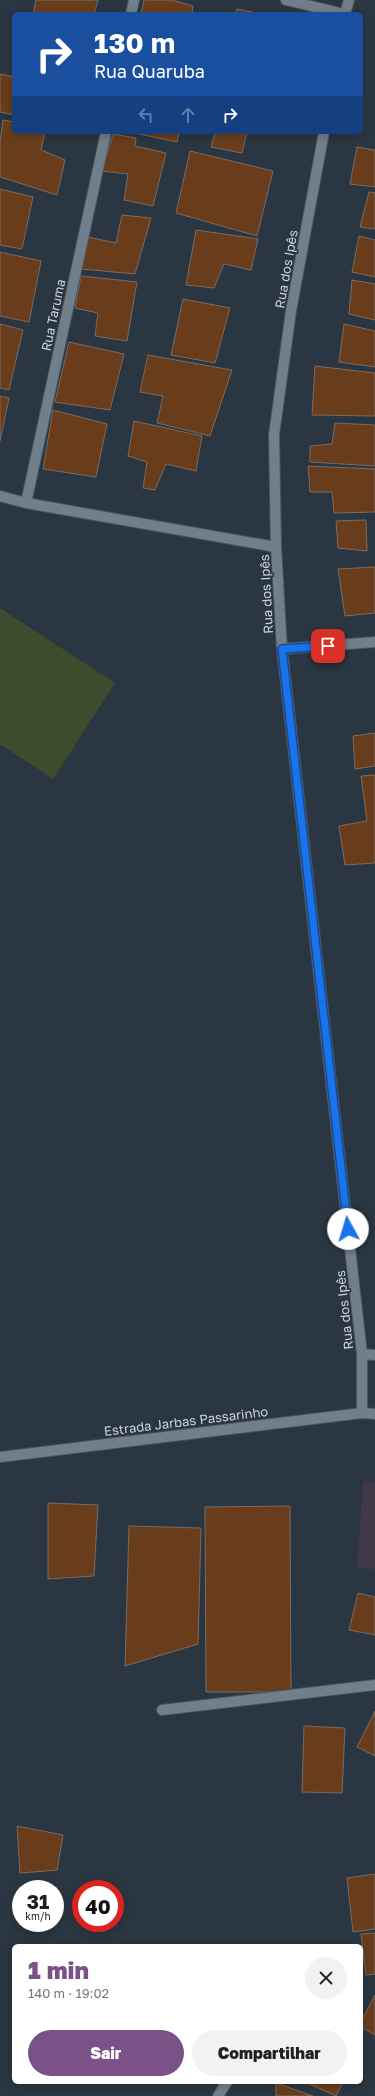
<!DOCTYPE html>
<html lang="pt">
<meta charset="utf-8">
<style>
:root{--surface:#fff;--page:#f2f2f2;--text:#202124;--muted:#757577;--accent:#7a5287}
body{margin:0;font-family:"Golos Text",sans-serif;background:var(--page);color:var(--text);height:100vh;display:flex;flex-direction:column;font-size:15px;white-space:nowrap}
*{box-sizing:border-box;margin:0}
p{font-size:13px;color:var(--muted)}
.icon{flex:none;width:22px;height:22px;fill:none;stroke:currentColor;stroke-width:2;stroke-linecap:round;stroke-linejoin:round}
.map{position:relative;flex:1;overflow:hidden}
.sheet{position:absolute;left:12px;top:1944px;width:351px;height:140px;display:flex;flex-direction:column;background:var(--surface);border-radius:6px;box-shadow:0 2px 10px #0003}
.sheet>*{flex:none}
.banner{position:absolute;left:12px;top:12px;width:351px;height:122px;border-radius:6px;box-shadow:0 2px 10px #0003;background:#1a4fa0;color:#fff;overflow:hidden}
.speed{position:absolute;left:12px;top:1880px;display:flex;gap:8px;font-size:20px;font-weight:700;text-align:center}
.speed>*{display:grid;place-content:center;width:52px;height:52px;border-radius:50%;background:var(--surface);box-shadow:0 2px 10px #0003;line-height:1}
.speed small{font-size:10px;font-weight:400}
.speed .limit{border:6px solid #d22;background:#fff;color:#111}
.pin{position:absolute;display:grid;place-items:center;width:34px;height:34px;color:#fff;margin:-17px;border-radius:8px;box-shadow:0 2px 6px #0006}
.me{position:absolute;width:44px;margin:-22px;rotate:354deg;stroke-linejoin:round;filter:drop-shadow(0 0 3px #0008)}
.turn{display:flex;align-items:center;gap:14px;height:84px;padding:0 16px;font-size:18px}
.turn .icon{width:52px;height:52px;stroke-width:2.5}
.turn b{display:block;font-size:28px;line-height:34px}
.lanes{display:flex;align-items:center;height:38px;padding:0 16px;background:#0003;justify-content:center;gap:20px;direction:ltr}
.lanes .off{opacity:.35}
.round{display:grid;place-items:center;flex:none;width:42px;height:42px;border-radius:21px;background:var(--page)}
.overview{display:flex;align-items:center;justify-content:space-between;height:68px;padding:0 16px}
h1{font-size:24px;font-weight:800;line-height:30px;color:var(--accent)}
.action{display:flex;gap:8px;margin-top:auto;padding:8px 16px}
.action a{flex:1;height:46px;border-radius:24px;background:var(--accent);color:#fff;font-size:16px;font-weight:800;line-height:46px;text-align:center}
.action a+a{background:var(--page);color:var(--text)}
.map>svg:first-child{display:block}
</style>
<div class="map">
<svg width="375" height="2096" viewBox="0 0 375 2096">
<rect width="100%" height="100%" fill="#2a3641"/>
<path fill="#413848" d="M363,1481L375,1482V1569L357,1568Z"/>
<path fill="#3e4b2d" d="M0,608L115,683L53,779L0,744Z"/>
<g fill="#693d1c" stroke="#7b6b61">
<path d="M36,0H98L94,14H33Z"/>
<path d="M144,0H172L193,6L192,14H141Z"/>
<path d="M237,9L262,14H236Z"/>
<path d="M0,74L14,77V115L0,112Z"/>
<path d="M3,120L14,122V132H45L41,150L65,160L57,195L0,177V142Z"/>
<path d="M130,132H179L177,142Z"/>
<path d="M215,132H247L242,153L211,147Z"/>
<path d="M113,134L136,138L135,146L166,153L153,206L124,200L128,174L102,171Z"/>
<path d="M357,147L375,150V187L350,184Z"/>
<path d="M190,151L273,171L257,236L176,213Z"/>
<path d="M0,189L33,197L22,249L0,245Z"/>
<path d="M369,192L375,193V229L360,227Z"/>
<path d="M122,215L151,218L135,274L82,269L88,237L116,243Z"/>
<path d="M196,230L258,239L251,270L224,264L214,288L186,285Z"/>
<path d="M359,236L375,240V277L352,272Z"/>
<path d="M0,252L41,261L29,322L0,316Z"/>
<path d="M81,276L137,282L127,341L95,336L98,313L75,308Z"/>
<path d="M352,280L375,284V320L349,314Z"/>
<path d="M183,299L230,308L215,363L171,355Z"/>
<path d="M0,324L23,330L9,390L0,388Z"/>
<path d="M344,324L375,331V367L339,362Z"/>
<path d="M69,342L124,354L110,410L55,402Z"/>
<path d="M148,355L232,370L210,436L157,423L163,396L140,392Z"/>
<path d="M315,366L375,373V416L312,415Z"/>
<path d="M0,396L9,398L0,441Z"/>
<path d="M53,410L107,424L96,477L43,469Z"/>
<path d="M134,421L202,436L196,471L166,464L155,490L143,488L147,462L128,456Z"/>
<path d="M335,423L375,425V466L310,462V446L332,444Z"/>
<path d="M308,466L375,469V512L334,513L332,492H310Z"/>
<path d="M366,520L367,551L338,548L336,521Z"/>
<path d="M375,567V613L345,616L338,569Z"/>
<path d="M375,733V766L355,769L353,736Z"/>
<path d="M375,775V863L345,865L339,826L367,821L361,776Z"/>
<path d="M48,1503L98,1505L94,1576L48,1579Z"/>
<path d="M290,1506L291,1692H206L205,1507Z"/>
<path d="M129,1526L201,1528L198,1644L125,1666Z"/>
<path d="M358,1593L375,1597V1635L349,1630Z"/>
<path d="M375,1711V1756L357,1747Z"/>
<path d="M304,1726L345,1728L342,1793L302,1792Z"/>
<path d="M17,1826L63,1835L57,1870L20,1873Z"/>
<path d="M375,1874V1929L353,1932L347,1878Z"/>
<path d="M375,1933V1974L366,1975L361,1934Z"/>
<path d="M375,1995V2035L361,2027V2022Z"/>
<path d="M305,2082H343L336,2096Z"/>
<path d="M276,2083L313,2096H276Z"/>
</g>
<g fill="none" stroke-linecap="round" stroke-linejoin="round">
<defs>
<g id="minor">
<path d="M286,0L344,14"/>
<path d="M131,14L134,0"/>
<path d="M345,14L349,0"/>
<path d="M324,132L291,311L274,435L276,547L282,649L362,1354V1413"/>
<path d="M0,496L26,503L276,547"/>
<path d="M26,503L106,132"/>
<path d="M282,649L375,642"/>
<path d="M362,1354L375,1355"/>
<path d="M0,1457L362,1413L375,1414"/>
<path d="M162,1710L375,1685"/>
<path d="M218,2096L227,2082"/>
</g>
</defs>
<use href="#minor" stroke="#4a545e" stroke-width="12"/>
<use href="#minor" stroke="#717f8c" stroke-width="10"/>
</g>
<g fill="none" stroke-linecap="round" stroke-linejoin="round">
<defs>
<path id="route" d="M328,646L282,649L348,1229"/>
</defs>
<use href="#route" stroke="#114b97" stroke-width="10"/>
<use href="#route" stroke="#1a73e8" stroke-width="7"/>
</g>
<g text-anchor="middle" stroke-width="3.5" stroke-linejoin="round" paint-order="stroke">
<g font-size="13" fill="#cdd4db" stroke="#2a3641">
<text transform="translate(286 269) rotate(-80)" y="5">Rua dos Ipês</text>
<text transform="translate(53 315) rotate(-78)" y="5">Rua Taruma</text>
<text transform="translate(266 594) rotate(-93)" y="5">Rua dos Ipês</text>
<text transform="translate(344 1310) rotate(-96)" y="5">Rua dos Ipês</text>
<text transform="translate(186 1421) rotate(-7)" y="5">Estrada Jarbas Passarinho</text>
</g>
</g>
</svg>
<div class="speed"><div>31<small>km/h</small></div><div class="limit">40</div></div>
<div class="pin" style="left:328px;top:646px;background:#d93025"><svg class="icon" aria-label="arrive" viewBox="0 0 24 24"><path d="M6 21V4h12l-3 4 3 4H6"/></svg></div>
<svg class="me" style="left:348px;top:1229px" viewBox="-20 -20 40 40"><circle r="19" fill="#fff"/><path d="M0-13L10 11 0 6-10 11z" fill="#1a73e8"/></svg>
<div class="banner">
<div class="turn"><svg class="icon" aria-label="right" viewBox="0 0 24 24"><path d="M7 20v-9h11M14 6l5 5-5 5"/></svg><div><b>130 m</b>Rua Quaruba</div></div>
<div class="lanes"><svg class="icon off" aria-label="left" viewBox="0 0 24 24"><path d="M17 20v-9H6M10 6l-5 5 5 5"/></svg><svg class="icon off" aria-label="ahead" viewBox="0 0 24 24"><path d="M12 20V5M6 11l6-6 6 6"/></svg><svg class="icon" aria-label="right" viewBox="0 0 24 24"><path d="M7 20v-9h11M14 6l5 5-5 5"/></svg></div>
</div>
<section class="sheet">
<div class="overview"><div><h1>1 min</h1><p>140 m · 19:02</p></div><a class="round"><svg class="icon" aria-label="close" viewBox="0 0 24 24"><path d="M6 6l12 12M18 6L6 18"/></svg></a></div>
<div class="action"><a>Sair</a><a>Compartilhar</a></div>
</section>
</div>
